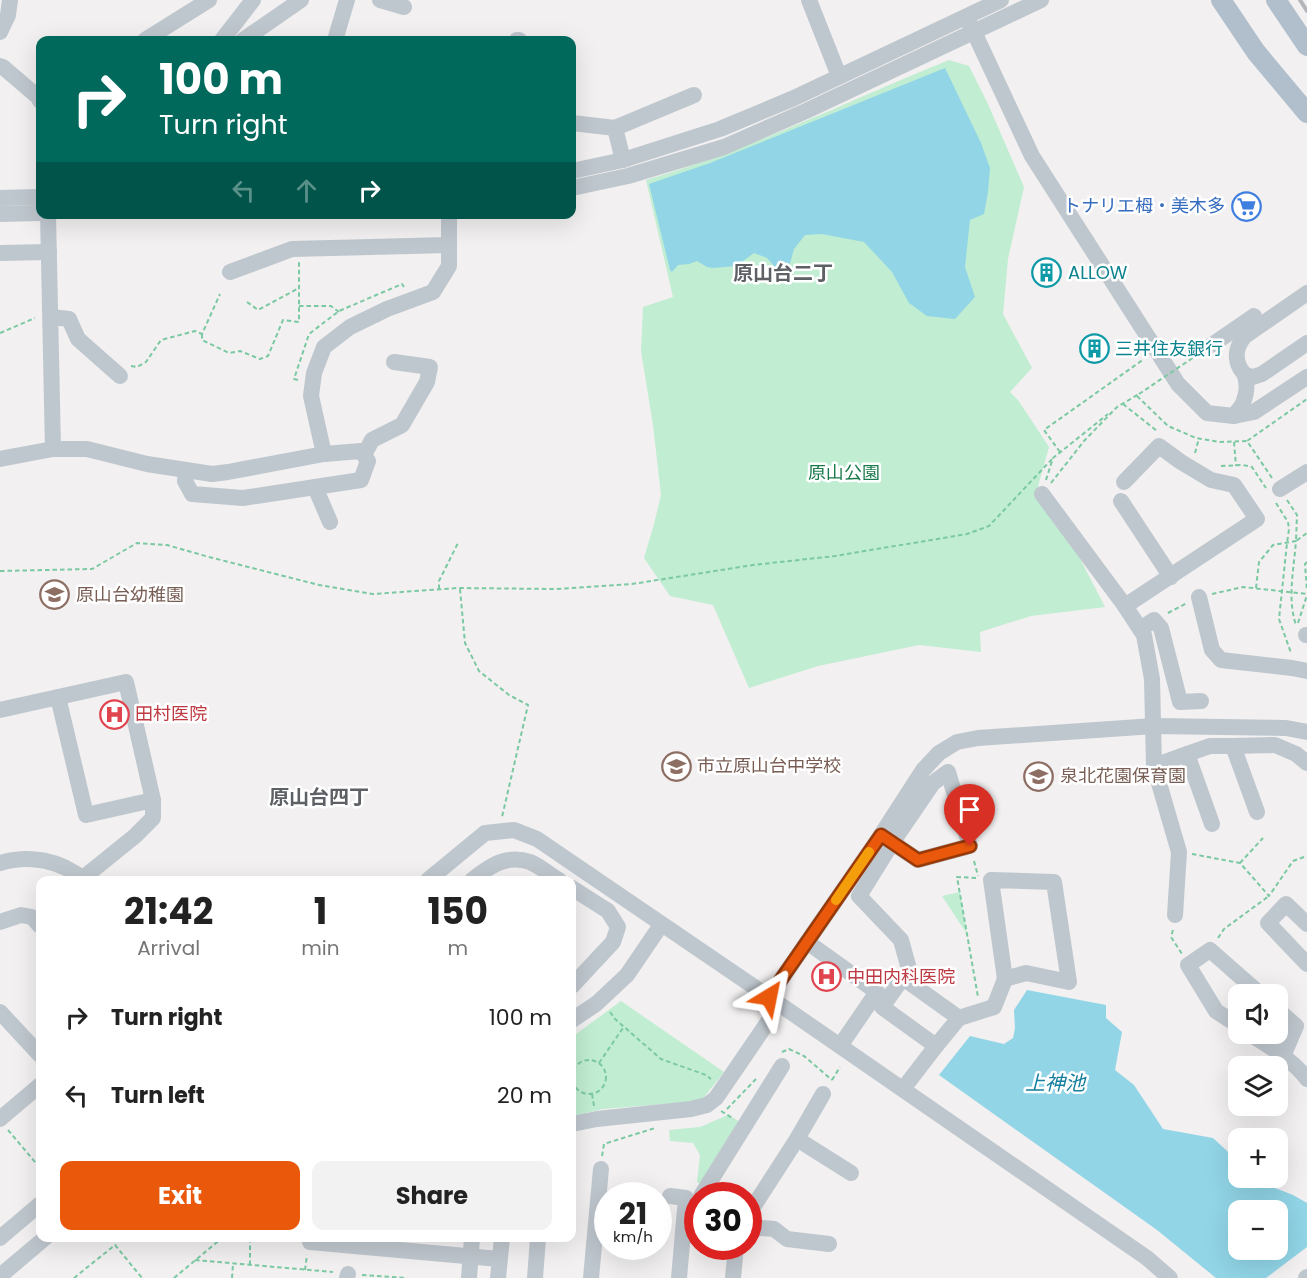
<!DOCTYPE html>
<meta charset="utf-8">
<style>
:root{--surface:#fff;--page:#f2f2f2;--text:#222;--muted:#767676;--accent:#ea580c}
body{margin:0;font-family:Poppins,"Noto Sans JP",sans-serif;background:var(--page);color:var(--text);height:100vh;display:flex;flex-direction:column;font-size:22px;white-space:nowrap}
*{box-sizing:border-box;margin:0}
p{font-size:20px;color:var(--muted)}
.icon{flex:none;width:33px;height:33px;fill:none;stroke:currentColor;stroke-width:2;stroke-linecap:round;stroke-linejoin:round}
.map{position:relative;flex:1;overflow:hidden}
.side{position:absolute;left:36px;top:876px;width:540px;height:366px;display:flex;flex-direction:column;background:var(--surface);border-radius:12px;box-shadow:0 6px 24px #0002}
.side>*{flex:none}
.top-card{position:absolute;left:36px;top:36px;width:540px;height:183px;border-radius:12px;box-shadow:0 6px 24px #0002;background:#00695c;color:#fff;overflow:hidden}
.buttons{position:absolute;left:1228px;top:984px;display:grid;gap:12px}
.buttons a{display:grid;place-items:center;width:60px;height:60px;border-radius:12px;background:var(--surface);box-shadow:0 6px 24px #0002;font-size:30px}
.speed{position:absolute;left:594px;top:1182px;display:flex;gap:12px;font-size:30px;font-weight:700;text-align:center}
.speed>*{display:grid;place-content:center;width:78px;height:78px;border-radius:50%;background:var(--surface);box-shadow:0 6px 24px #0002;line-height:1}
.speed small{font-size:15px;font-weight:400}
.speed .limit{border:9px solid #d22;background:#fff;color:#111}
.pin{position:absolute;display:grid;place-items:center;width:51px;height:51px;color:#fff;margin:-62px -26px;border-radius:50% 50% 50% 0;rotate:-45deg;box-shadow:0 0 6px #0007}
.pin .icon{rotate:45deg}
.me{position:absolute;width:66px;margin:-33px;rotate:35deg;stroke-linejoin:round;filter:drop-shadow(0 0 4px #0008)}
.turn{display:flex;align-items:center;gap:21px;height:126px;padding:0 24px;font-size:27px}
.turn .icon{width:78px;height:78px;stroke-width:2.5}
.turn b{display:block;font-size:42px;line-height:51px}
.lanes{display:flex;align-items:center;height:57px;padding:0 24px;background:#0003;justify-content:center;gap:30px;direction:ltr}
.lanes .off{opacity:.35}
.eta{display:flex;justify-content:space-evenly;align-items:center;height:102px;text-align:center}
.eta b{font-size:36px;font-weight:700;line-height:42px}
.button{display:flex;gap:12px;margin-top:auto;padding:12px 24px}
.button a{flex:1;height:69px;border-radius:12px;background:var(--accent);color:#fff;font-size:24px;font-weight:700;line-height:69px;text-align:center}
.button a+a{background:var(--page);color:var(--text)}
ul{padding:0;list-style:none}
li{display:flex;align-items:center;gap:18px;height:78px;padding:0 24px}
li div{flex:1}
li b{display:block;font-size:22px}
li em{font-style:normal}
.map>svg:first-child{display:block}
</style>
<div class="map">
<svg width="1307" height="1278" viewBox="0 0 1307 1278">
<rect width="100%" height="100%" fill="#f2f0f0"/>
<g fill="#c1edd2">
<path d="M949,60L969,66L988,104L1024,187L1008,259L1003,314L1032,368L1010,392L1018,400L1049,447L1035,497L1073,545L1105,607L1031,616L980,632L981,652L919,645L818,666L749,688L713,605L670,596L644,558L654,524L661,495L653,425L641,351L643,307L673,297L646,180C751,149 848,101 949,60Z"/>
<path d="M960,892L967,934L942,896Z"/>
<path d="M621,1001L724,1072L701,1101L603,1109L572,1116V1037Z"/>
<path d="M728,1115L745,1125L706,1187L697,1182L700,1155L693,1143L670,1141L669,1130L700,1127Z"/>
</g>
<g fill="#91d5e7" fill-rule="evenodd">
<path d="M945,68L981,143L990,168L988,192L984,214L970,220L965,267L975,297L955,319L927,316L909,303L892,272L864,242L822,234L805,235L794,249L789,267L776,268L767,258L754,253L736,266L713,268L707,267L697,261L689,264L678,265L672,272L670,270L649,184L710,163Z"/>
<path d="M1027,990L1106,1005V1018L1122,1032L1115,1070L1134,1085L1163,1129L1213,1138L1239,1162V1178H1259L1270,1186L1293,1195L1307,1203V1247L1266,1278H1216L1157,1230L939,1075L970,1036L1004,1044L1013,1038L1015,1028L1014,1010ZM1239,1210H1278V1250H1239Z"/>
</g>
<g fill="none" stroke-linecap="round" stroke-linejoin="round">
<g stroke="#7bc9a3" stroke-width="2" stroke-dasharray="4.5 3" stroke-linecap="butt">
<path d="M247,302L258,310L299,288"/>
<path d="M299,306H331L339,312"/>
<path d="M0,333L35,318"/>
<path d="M202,334V340L229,353L240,351L260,359L268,356L283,320L299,322V262"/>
<path d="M131,366L137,367L146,362L161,340L195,331L202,334L220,294"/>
<path d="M298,380L294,379L309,334L339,311L402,284L404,287"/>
<path d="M1137,396L1168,426L1196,438L1220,442L1247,441"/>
<path d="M1123,404L1157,431"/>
<path d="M1234,442L1236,466"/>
<path d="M1060,452L1044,430L1144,359"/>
<path d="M1195,453L1199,438"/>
<path d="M1221,466L1243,465L1252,467L1266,488"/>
<path d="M1272,478L1247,441L1307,399"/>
<path d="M1046,480L1053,458L1108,414"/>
<path d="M1051,483L1084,441L1117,407L1139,394"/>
<path d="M1287,500L1297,515L1296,541L1307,533"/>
<path d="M1276,503L1288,522L1289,529L1287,543L1279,619L1291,653"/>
<path d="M1307,562L1305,564L1307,591"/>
<path d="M0,571L92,569L137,543L167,545L209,557L319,585L373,594L458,588L556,589L632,584L753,565L835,556L967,534L989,526L1053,458"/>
<path d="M1256,588L1259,562L1273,545L1296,541C1294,568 1287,599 1296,625"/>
<path d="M439,589V581L458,543"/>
<path d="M460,589L465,643L479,671L509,695L528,705L502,817"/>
<path d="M1212,594L1243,587L1307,594"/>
<path d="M1168,613L1187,603"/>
<path d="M1298,623L1307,595"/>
<path d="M1192,854L1240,863L1269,896L1293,861L1307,856"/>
<path d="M974,861L978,876"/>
<path d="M1240,863L1263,838"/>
<path d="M976,878L957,877L978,997"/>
<path d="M1173,930L1171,937L1182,954"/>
<path d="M1218,938L1224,929L1269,896"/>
<path d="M610,1012L615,1019L661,1059L706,1075L711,1079"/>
<path d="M782,1052L789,1049L804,1056L832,1080"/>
<circle cx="589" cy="1077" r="17"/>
<path d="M599,1063L623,1028"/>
<path d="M832,1080L840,1067"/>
<path d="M592,1094L594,1106"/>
<path d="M727,1109L756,1079"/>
<path d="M721,1111L734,1119"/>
<path d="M8,1130L40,1168"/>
<path d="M602,1156L604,1144L655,1128"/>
<path d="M658,1235L668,1236"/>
<path d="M195,1260L333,1272"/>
<path d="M250,1265V1238"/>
<path d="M305,1270L307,1255"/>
<path d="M362,1275L407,1278"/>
<path d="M74,1278L115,1245L142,1278"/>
<path d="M174,1278L222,1238"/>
<path d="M232,1278L233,1264"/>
</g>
<g stroke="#bfc7ce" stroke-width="16">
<path d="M380,0L404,7"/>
<path d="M809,0L839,76"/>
<path d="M966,17L974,32L1032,156L1178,384L1207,413L1234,416L1254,412L1307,377"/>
<path d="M0,32L8,15L10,0"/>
<path d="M145,40L209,0"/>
<path d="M222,40L253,0"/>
<path d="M243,40L301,0"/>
<path d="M335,40L347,0"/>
<path d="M517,40H519"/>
<path d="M0,66L3,67L38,97L40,101"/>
<path d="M572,123L615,128"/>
<path d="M623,160L615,128L694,95"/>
<path d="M572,171L623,160L720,129L794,98L1001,0"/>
<path d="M572,188L628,176L724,147L806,111L1041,0"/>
<path d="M0,198L40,197"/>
<path d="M0,214L40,213"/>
<path d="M48,214L53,449"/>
<path d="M0,253L49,252"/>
<path d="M230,272L292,249L449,245"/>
<path d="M51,317L69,319L78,339L120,376"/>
<path d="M1206,349L1254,316"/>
<path d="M1245,375L1253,377L1262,374L1307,343"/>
<path d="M1234,416C1237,411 1243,406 1244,400C1247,393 1247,383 1245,376C1243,371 1242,372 1240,368C1234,357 1237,345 1245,336L1307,293"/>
<path d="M324,454L311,396L314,373L324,347L350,327L387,309L433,292L449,266V214"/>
<path d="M364,455L372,440L402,425L427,382L430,367L394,362"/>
<path d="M0,459L53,449H87L147,464L212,474L228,472L324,454L361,451L368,461L361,480L243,498L192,494L185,481L186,470"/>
<path d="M1124,482L1159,446L1181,462L1211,480L1234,485L1257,519L1125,606"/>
<path d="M315,487L330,522"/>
<path d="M1280,489L1307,472"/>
<path d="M1042,494L1125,606L1144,635L1152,679L1154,766L1179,852L1175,915"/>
<path d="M1121,501L1171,577"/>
<path d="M1199,597L1212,650L1221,660L1292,668L1307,671"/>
<path d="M1140,629L1154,620L1161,628L1180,702L1201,701"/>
<path d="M1306,635H1307"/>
<path d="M58,697L86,815L153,800"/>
<path d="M0,710L126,682L153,800V818L135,836L83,878"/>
<path d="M1233,746L1275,745L1296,754L1307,763"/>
<path d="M1187,754L1210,746H1233L1257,812"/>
<path d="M1154,766L1187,754L1212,824"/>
<path d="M881,835L918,860L970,846L948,772L933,783L892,843L859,896L901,940L909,969L882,1007L936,1046L959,1018L903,978"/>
<path d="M0,863C29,854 61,860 84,880"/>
<path d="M428,880L485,833L514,830L537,839L769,997L1147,1258L1170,1278"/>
<path d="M472,880C490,866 506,854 530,862C540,866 550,875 559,880"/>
<path d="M991,880L1054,882L1069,982L1026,973L1005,979Z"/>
<path d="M572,888L608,911L618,927L613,942L572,986"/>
<path d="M0,922L21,915L32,917L40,926"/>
<path d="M1307,924L1286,904L1268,923L1307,964"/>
<path d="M807,942L877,992L840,1046"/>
<path d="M769,997L881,835L923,770L939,753L957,742L978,738L1154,726L1286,728L1307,732"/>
<path d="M1278,1010L1296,1026L1283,1056"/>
<path d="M0,1012L40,1055"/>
<path d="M959,1018L994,1007L1005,979"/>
<path d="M572,1020L596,1004L627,975L661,925"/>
<path d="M1239,1026L1216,1011L1188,965L1210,950L1260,994"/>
<path d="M1250,1034C1270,1047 1292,1059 1307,1079"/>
<path d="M903,1089L936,1046"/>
<path d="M0,1119L40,1085"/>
<path d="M572,1124L597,1119L691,1109L707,1105L716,1098L772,1016"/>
<path d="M797,1139L851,1173"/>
<path d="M670,1196L686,1198L679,1278"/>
<path d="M701,1196L782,1066"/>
<path d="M748,1215L797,1139L823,1094"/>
<path d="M748,1227L774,1229L787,1239L829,1244"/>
<path d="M0,1238L40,1204"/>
<path d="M310,1242L499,1259"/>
<path d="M0,1276L45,1238"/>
<path d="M347,1278L348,1274"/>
<path d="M469,1278L472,1238"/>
<path d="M498,1278L502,1238"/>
<path d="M535,1278L538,1238"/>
<path d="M591,1278L601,1169"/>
<path d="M733,1278L736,1246"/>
<path d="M1306,1278L1307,1277"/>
</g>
<g stroke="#b1bfcd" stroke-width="20">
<path d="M1221,0L1256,52L1307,113"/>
<path d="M1276,0L1307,46"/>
</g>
<path stroke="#b2b5ba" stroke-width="4" d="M1300,0L1307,11"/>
<path stroke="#7bc9a3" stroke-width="2" stroke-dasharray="4.5 3" stroke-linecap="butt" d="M1139,394L1206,349"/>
</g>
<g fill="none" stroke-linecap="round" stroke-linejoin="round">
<defs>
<path id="route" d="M769,997L881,835L918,860L970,846"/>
</defs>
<use href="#route" stroke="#983908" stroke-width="15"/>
<use href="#route" stroke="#ea580c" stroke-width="10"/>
<path stroke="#f59e0b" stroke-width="10" d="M836,900L869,852"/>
</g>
<defs>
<symbol id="supermarket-ring" viewBox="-11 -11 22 22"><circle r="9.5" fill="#fff" stroke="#3f7fe0" stroke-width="1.5"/><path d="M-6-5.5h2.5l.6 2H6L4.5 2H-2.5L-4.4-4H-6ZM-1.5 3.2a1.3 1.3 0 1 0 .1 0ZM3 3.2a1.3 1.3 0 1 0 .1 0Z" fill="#3f7fe0"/></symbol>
<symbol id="building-ring" viewBox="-11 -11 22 22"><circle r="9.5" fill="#fff" stroke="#0f9aa8" stroke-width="1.5"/><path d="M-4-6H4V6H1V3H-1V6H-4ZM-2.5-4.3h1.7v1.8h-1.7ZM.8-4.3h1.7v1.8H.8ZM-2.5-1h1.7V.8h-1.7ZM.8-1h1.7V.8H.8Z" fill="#0f9aa8"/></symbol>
<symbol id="school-ring" viewBox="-11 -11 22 22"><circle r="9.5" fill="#fff" stroke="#8d6e63" stroke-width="1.5"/><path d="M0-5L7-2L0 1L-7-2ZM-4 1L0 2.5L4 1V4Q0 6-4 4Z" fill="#8d6e63"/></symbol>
<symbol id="hospital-ring" viewBox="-11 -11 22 22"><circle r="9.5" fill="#fff" stroke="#e0444e" stroke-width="1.5"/><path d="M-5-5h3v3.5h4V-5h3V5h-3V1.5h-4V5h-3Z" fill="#e0444e"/></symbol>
</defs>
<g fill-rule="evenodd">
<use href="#supermarket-ring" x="1230" y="190" width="33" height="33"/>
<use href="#building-ring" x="1030" y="256" width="33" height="33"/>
<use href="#building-ring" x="1078" y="332" width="33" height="33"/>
<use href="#school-ring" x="38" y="578" width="33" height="33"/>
<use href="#hospital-ring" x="98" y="698" width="33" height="33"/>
<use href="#school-ring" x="660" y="750" width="33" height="33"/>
<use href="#school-ring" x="1022" y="760" width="33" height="33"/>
<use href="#hospital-ring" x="810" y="960" width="33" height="33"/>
</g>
<g text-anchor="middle" stroke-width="5" stroke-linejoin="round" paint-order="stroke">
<g font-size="18" fill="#366cbe" stroke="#fff" text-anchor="end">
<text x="1225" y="212">トナリエ栂・美木多</text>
</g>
<g font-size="18" fill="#0d838f" stroke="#fff" text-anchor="start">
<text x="1068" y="279">ALLOW</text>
<text x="1115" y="355">三井住友銀行</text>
</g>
<g font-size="18" fill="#1c7b4c" stroke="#fff">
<text x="844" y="479">原山公園</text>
</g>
<g font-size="18" fill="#785e54" stroke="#fff" text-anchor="start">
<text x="76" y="601">原山台幼稚園</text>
<text x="697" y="772">市立原山台中学校</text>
<text x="1060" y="782">泉北花園保育園</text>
</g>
<g font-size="18" fill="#be3a42" stroke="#fff" text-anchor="start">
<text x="135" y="720">田村医院</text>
<text x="847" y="983">中田内科医院</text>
</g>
<g font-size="20" font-weight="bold" fill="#5d6064" stroke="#fff">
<text x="783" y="280">原山台二丁</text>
<text x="319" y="804">原山台四丁</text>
</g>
<g font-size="20" font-style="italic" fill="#147f9d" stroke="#fff">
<text x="1055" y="1090">上神池</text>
</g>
</g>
</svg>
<div class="buttons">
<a><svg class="icon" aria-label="sound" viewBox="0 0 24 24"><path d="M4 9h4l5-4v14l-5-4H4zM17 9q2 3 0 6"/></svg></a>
<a><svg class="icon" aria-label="layers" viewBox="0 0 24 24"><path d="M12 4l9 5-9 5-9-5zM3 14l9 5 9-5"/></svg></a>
<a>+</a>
<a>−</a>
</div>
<div class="speed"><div>21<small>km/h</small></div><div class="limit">30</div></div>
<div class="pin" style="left:970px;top:846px;background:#d93025"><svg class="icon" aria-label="arrive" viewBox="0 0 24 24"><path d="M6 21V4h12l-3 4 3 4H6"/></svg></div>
<svg class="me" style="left:769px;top:997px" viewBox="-20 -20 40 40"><path d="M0-17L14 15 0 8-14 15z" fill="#ea580c" stroke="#fff" stroke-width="4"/></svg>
<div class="top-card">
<div class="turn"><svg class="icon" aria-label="right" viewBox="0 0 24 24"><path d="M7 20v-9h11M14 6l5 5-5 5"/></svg><div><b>100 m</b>Turn right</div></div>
<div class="lanes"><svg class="icon off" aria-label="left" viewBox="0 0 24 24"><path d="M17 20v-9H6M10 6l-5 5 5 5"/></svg><svg class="icon off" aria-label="ahead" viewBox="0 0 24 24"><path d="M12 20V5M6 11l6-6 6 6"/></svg><svg class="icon" aria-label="right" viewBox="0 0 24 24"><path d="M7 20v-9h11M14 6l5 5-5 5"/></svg></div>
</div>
<section class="side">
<div class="eta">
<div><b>21:42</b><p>Arrival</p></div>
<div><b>1</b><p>min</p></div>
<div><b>150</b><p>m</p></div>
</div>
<ul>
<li><svg class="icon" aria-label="right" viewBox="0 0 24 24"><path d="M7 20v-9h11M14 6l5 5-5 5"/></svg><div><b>Turn right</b></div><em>100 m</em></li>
<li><svg class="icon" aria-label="left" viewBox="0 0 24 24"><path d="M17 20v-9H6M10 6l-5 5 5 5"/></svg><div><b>Turn left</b></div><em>20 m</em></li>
</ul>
<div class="button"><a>Exit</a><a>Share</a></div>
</section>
</div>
